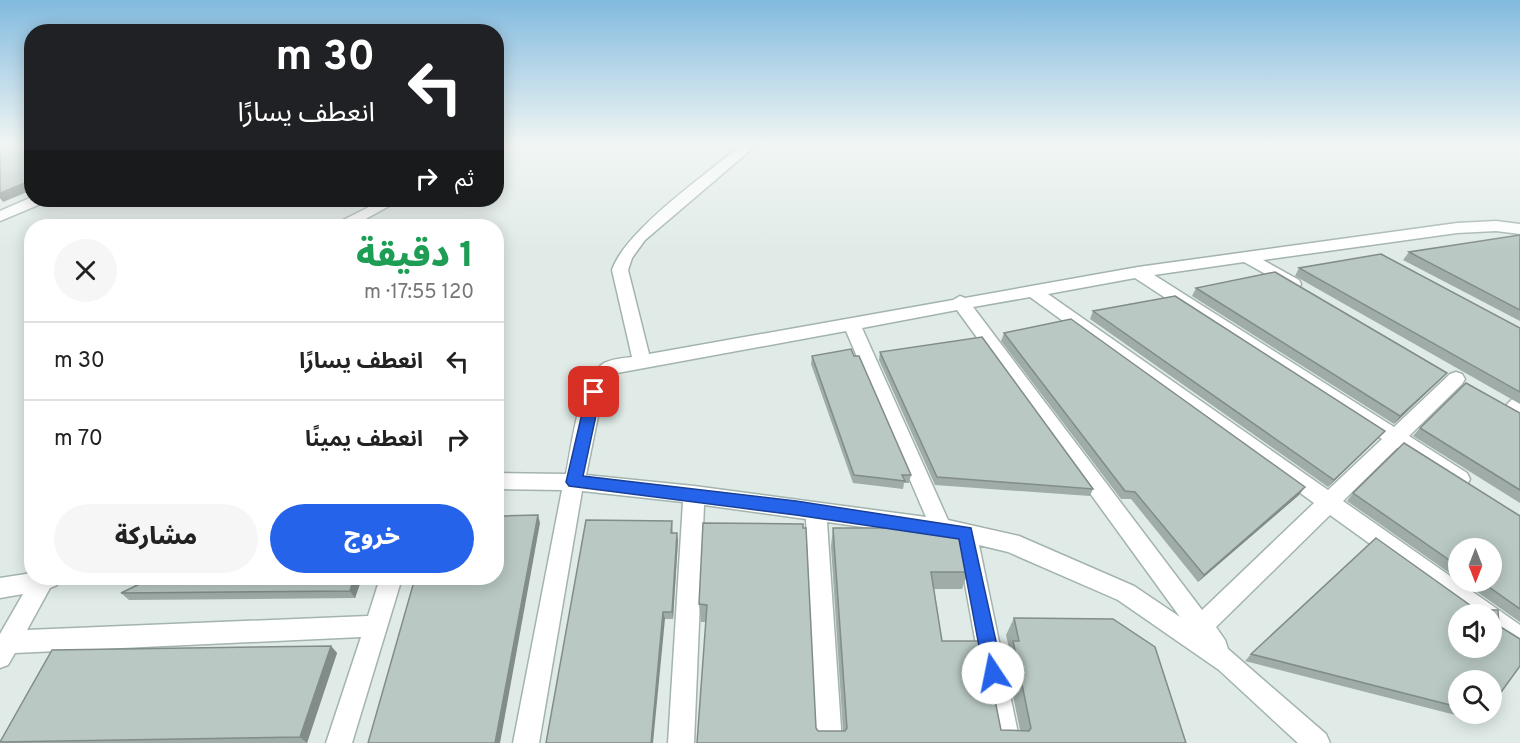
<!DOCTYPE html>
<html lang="ar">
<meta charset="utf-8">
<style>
:root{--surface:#fff;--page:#f6f6f6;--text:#222;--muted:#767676;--line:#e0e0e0;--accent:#2563eb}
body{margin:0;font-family:Overpass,"Noto Sans Arabic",sans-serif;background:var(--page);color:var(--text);direction:rtl;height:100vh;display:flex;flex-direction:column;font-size:22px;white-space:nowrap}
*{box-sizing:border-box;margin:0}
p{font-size:20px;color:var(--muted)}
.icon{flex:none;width:33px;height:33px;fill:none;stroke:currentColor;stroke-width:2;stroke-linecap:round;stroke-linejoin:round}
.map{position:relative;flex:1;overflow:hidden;direction:ltr}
.sheet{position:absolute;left:24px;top:219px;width:480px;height:366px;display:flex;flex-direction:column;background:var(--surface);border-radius:24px;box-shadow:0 3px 15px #0003;direction:rtl}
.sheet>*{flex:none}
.banner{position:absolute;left:24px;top:24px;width:480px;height:183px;border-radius:24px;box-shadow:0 3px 15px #0003;direction:rtl;background:#202124;color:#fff;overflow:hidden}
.needle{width:39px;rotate:180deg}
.fabs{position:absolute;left:1448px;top:538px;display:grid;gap:12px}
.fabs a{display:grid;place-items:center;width:54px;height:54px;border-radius:50%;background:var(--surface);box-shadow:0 3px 15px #0003;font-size:30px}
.pin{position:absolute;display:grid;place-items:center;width:51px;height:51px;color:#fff;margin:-26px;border-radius:12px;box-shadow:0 3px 9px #0006}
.me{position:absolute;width:66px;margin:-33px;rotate:349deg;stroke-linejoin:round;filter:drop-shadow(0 0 4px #0008)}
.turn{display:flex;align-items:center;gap:21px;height:126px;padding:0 30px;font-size:27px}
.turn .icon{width:78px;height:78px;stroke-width:2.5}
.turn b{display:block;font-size:42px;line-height:51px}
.then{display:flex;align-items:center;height:57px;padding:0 30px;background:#0003;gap:12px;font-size:22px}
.round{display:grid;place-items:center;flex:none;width:63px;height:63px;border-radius:32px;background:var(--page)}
.headline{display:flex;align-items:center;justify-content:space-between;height:102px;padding:0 30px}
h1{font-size:36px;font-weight:800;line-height:45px;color:#1e9e55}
.action{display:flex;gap:12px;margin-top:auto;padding:12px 30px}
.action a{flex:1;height:69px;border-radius:36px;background:var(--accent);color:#fff;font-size:24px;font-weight:800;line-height:69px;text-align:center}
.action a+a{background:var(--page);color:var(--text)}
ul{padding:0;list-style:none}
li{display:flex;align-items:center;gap:18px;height:78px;padding:0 30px;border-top:2px solid var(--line)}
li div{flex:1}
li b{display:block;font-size:22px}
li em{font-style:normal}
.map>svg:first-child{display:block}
</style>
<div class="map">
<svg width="1520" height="743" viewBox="0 0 1520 743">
<rect width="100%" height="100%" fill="#e0ebe7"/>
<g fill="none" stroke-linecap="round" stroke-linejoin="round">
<defs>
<g id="minor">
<path d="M737,145H751L753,148L645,240L632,258L628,270L649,354L953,300L960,296L965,298L1138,267L1457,223L1496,221L1520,224V234L1496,231L1457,233L1263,260L1299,280L1301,284L1299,288L1293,289L1244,262L1154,275L1394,427L1450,374L1456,372L1462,374L1465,379L1462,384L1409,436L1467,473L1470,479L1467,485L1460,487L1453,485L1397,448L1343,501L1520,625V649L1491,631V615H1469L1330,515L1216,627L1225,640L1228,649L1326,734L1330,743H1298L1219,670L1118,600L1008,552L979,545L1020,743H994L957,540L827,522L842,743H816L806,519L704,505L694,743H668L683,502L582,491L539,743H513L562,490L496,489V473L566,474C572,445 579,379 604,363C612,359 623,358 632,357L612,270C625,231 705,175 739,147ZM1135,278L1382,439L1328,490L1048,294ZM1030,297L1314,503L1202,610L973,307ZM957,310L1180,617L1134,586L1019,536L948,520L862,328ZM846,331L926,517L694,486L586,475L603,392L608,380L617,373Z"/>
<path d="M32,197V200H45L43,203L0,221V211Z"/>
<path d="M383,200H400L353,226H334L337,223Z"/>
<path d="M1520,395V415L1512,418L1505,416L1503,411C1507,403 1512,398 1520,395Z"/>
<path d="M32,573V578H60L57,585L50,588L27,630L368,616L380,578H402L352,743H326L361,637L15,653L8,665L0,668V634L23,594L0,598V578Z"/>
</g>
</defs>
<use href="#minor" stroke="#a3b3ae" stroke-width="3"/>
<use href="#minor" fill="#fff" fill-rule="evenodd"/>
</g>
<g fill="#9faca8">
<path d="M1520,235V321L1403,260L1409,252Z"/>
<path d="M1299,268L1520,328V404L1295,276Z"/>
<path d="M1196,288L1447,373L1440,380L1394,424L1192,296Z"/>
<path d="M1093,311L1378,438L1328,487L1090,319Z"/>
<path d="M1004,333L1299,495L1198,582L1131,499H1121L1001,341Z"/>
<path d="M880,352L1093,489L1090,496L935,485L879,360Z"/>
<path d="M812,356L911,475L909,483H904L903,489L853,483L811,364Z"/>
<path d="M1520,413V503L1413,436L1420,428Z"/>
<path d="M1353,493L1520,516V622L1463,582H1491L1458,549V579L1347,501Z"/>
<path d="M672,521L673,533L678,540L673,619H665L546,743Z"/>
<path d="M703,523L816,728L818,731H843L831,546L833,528L968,572L962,589H934L942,641L1001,730H1020L1005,657L1009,648L1006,635L1014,618L1186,743H697L706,622H701L699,604Z"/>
<path d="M152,578H362L355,598L129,600L121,593Z"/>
<path d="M1499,626L1458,681V714H1486L1475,720L1245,661L1251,654Z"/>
<path d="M331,646L337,653L307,743H2L0,742Z"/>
</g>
<g fill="#828c88">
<path d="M32,180V190L3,202L0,198V193Z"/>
<path d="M1447,373L1440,380L1394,424L1400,416Z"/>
<path d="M1385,431L1378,438L1328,487L1334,480Z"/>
<path d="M1305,487L1299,495L1198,582L1204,575Z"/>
<path d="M538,515L540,523L500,743H495Z"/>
<path d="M677,533L678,540L673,619L672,612Z"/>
<path d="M354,578H362L355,598L350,591Z"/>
<path d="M663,612L665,619L653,743H651Z"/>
<path d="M331,646L337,653L307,743L300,737Z"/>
</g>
<g fill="#b9c8c3" stroke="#828c88" stroke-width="1.5" fill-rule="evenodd">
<path d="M0,145H32V180L0,193Z"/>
<path d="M1520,235V310L1409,252Z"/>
<path d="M1381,254L1520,328V392L1299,268Z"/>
<path d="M1275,272L1447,373L1400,416L1196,288Z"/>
<path d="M1175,296L1385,431L1334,480L1093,311Z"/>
<path d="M1071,319L1305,487L1204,575L1135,492L1125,491L1004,333Z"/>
<path d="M982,337L1093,489L937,477L880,352Z"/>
<path d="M851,349L854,356H859L911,475H902L905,481L854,475L812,356Z"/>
<path d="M1466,383L1520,413V490L1420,428Z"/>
<path d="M1404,443L1520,516V609L1482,582H1491V549H1458V566L1353,493Z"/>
<path d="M538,515L495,743H368L415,578H496V516Z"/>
<path d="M586,520L672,521L671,533H677L672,612H663L651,743H546Z"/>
<path d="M703,523L803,524V528H806L816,728L818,731H845L847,728L833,528H960L968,572H931L942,641H983L1001,730L1029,731L1031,728L1013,641H1019L1014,618L1113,619L1155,647L1186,743H697L707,605L699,604Z"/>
<path d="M1376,538L1477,610H1498L1499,626L1520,639V666L1491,706V681H1458V707L1251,654ZM1458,615H1491V648H1458Z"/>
<path d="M152,578H354L350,591L121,593Z"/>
<path d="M331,646L300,737L0,742L52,650Z"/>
</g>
<linearGradient id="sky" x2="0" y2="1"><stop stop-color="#82bade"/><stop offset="0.58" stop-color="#f1f6f4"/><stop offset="1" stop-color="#f1f6f4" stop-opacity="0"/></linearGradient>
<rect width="1520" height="249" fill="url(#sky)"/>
<path fill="#2563eb" stroke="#184099" stroke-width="1.5" d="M594,387L601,392L583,476L796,501L971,528L1003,673L1000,679L993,682L987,679L984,673L959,539L796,515L569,486L566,482L587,392Z"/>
</svg>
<div class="fabs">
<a><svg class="needle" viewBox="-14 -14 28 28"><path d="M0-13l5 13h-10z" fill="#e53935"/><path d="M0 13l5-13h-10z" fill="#767676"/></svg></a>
<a><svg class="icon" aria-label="sound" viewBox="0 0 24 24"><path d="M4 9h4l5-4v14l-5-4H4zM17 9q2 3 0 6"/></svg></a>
<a><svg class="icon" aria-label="search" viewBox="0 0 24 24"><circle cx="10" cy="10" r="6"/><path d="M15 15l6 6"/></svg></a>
</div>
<div class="pin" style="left:594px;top:392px;background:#d93025"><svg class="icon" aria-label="arrive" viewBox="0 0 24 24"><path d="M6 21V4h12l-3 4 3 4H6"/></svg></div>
<svg class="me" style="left:993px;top:673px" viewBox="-20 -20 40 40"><circle r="19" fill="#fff"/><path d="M0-13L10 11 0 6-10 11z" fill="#2563eb"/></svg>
<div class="banner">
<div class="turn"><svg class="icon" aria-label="left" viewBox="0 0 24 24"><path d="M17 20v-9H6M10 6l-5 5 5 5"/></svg><div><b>30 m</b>انعطف يسارًا</div></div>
<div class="then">ثم<svg class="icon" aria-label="right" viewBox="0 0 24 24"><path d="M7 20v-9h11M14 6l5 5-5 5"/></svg></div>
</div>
<section class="sheet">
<div class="headline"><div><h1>1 دقيقة</h1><p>120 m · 17:55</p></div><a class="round"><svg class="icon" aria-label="close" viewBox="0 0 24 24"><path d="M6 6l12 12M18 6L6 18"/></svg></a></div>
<ul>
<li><svg class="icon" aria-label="left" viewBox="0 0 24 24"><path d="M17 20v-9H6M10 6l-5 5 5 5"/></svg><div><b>انعطف يسارًا</b></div><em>30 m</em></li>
<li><svg class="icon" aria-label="right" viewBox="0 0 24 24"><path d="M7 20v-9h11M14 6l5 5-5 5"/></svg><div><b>انعطف يمينًا</b></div><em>70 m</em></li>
</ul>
<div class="action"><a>خروج</a><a>مشاركة</a></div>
</section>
</div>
